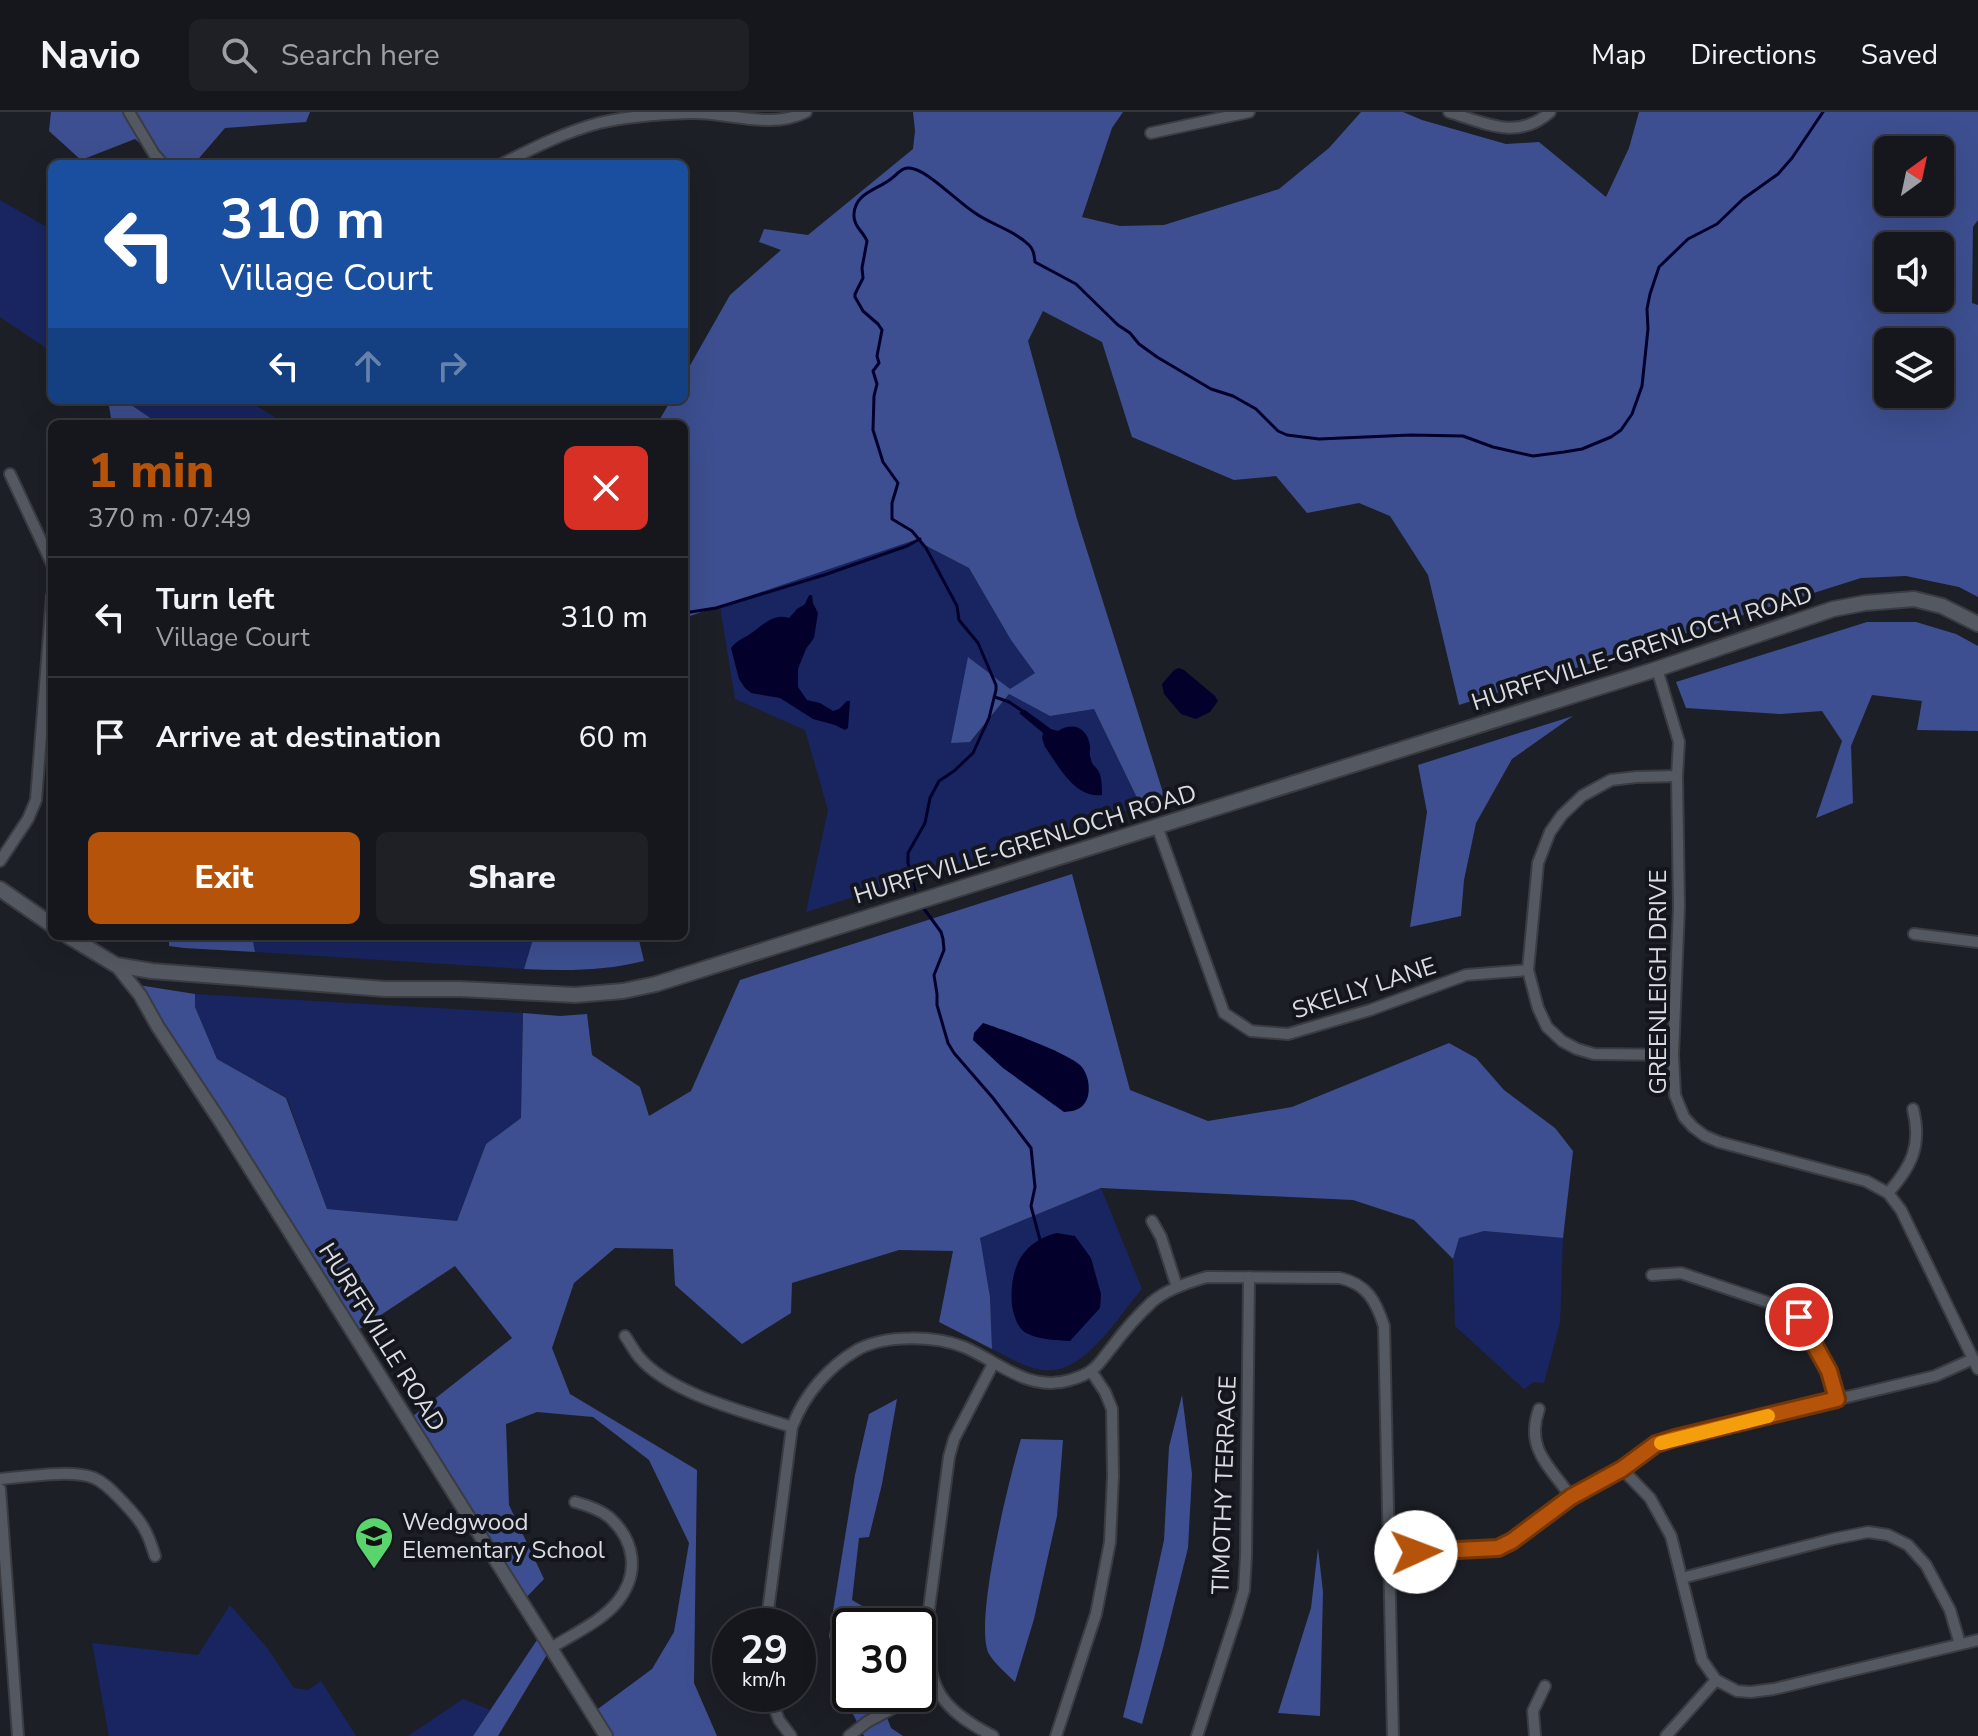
<!DOCTYPE html>
<meta charset="utf-8">
<style>
:root{--surface:#16171d;--page:#1f2026;--text:#f1f3f6;--muted:#9e9fa4;--line:#35363b;--accent:#b45309}
body{margin:0;font-family:"Nunito Sans",sans-serif;background:var(--page);color:var(--text);height:100vh;display:flex;flex-direction:column;font-size:30px;white-space:nowrap}
*{box-sizing:border-box;margin:0}
p{font-size:26px;color:var(--muted)}
.icon{flex:none;width:44px;height:44px;fill:none;stroke:currentColor;stroke-width:2;stroke-linecap:round;stroke-linejoin:round}
.map{position:relative;flex:1;overflow:hidden}
.drawer{position:absolute;left:48px;top:308px;width:640px;height:520px;display:flex;flex-direction:column;background:var(--surface);border-radius:12px;box-shadow:0 8px 32px #0002,0 0 0 2px var(--line)}
.drawer>*{flex:none}
.top-card{position:absolute;left:48px;top:48px;width:640px;height:244px;border-radius:12px;box-shadow:0 8px 32px #0002,0 0 0 2px var(--line);background:#1a4fa0;color:#fff;overflow:hidden}
.needle{width:52px;rotate:33deg}
.fabs{position:absolute;left:1874px;top:24px;display:grid;gap:16px}
.fabs a{display:grid;place-items:center;width:80px;height:80px;border-radius:12px;background:var(--surface);box-shadow:0 8px 32px #0002,0 0 0 2px var(--line);font-size:40px}
.speed{position:absolute;left:712px;top:1496px;display:flex;gap:16px;font-size:40px;font-weight:700;text-align:center}
.speed>*{display:grid;place-content:center;width:104px;height:104px;border-radius:50%;background:var(--surface);box-shadow:0 8px 32px #0002,0 0 0 2px var(--line);line-height:1}
.speed small{font-size:20px;font-weight:400}
.speed .limit{border:4px solid #111;border-radius:12px;background:#fff;color:#111}
.pin{position:absolute;display:grid;place-items:center;width:68px;height:68px;color:#fff;margin:-34px;border:4px solid #fff;border-radius:50%;box-shadow:0 2px 8px #0007}
.me{position:absolute;width:88px;margin:-44px;rotate:88deg;stroke-linejoin:round;filter:drop-shadow(0 0 6px #0008)}
.turn{display:flex;align-items:center;gap:28px;height:168px;padding:0 40px;font-size:36px}
.turn .icon{width:104px;height:104px;stroke-width:2.5}
.turn b{display:block;font-size:56px;line-height:68px}
.lanes{display:flex;align-items:center;height:76px;padding:0 40px;background:#0003;justify-content:center;gap:40px;direction:ltr}
.lanes .off{opacity:.35}
.round{display:grid;place-items:center;flex:none;width:84px;height:84px;border-radius:12px;background:var(--page)}
.summary{display:flex;align-items:center;justify-content:space-between;height:136px;padding:0 40px}
h1{font-size:48px;font-weight:800;line-height:60px;color:var(--accent)}
.cta{display:flex;gap:16px;margin-top:auto;padding:16px 40px}
.cta a{flex:1;height:92px;border-radius:12px;background:var(--accent);color:#fff;font-size:32px;font-weight:800;line-height:92px;text-align:center}
.cta a+a{background:var(--page);color:var(--text)}
ul{padding:0;list-style:none}
li{display:flex;align-items:center;gap:24px;height:120px;padding:0 40px;border-top:2px solid var(--line)}
li div{flex:1}
li b{display:block;font-size:30px}
li em{font-style:normal}
header{display:flex;align-items:center;gap:48px;box-sizing:border-box;height:112px;padding:0 40px;background:var(--surface);border-bottom:2px solid var(--line)}
header strong{font-size:38px}
nav{display:flex;gap:44px;margin-inline-start:auto;font-size:28px}
.search{width:560px;height:72px;background:var(--page);display:flex;align-items:center;gap:20px;box-sizing:border-box;padding:0 28px;border-radius:12px;color:var(--muted);font-size:30px}
.map>svg:first-child{display:block}
</style>
<header>
<strong>Navio</strong>
<div class="search"><svg class="icon" aria-label="search" viewBox="0 0 24 24"><circle cx="10" cy="10" r="6"/><path d="M15 15l6 6"/></svg>Search here</div>
<nav><a>Map</a><a>Directions</a><a>Saved</a></nav>
</header>
<div class="map">
<svg width="1978" height="1624" viewBox="0 0 1978 1624">
<rect width="100%" height="100%" fill="#1d1f27"/>
<g fill="#192560">
<path d="M0,88L52,118V240L0,205Z"/>
<path d="M124,288H247L286,312H159Z"/>
<path d="M915,428L969,456L1011,528L1035,561L1010,578L968,545L971,630L1009,582L1050,604L1094,597L1141,694L806,800L828,698L805,618L735,587L720,494Z"/>
<path d="M252,824H534L524,857L255,840Z"/>
<path d="M195,882L523,901L521,1006L486,1032L457,1109L327,1097L287,986L217,947L195,895Z"/>
<path d="M1101,1076L1142,1177C1117,1205 1083,1268 1038,1257C1022,1254 1007,1244 992,1237L990,1185L979,1126Z"/>
<path d="M1484,1119L1563,1126L1560,1211L1544,1271L1534,1270L1524,1277L1455,1214L1453,1147L1458,1126Z"/>
<path d="M230,1493L268,1537L294,1576L308,1578L321,1569L356,1624H109L92,1531L198,1543Z"/>
<path d="M463,1587L490,1598L473,1624H408Z"/>
</g>
<g fill="#3d4f90" fill-rule="evenodd">
<path d="M51,0H310L306,10L225,16L194,52H164L135,27L81,48L49,19Z"/>
<path d="M913,0H1123L1112,16L1082,105L1120,114L1164,113L1279,77L1329,36L1361,0H1403L1422,8L1506,32L1539,30L1606,85L1629,36L1639,0H1978V108L1973,115L1972,191L1978,193V485L1959,475L1906,464L1861,466L1459,593L1428,463L1390,404L1359,391L1307,401L1276,364L1234,368L1132,325L1102,230L1043,199L1028,229L1077,407L1165,687L1141,694L1094,597L1050,604L1009,582L970,630L951,631L968,545L1010,577L1035,561L1011,528L969,456L915,428L684,506V312H657L671,288H684V264L730,183L781,138L759,130L764,117L808,123L913,37L915,19ZM1888,38H1940V90H1888ZM1888,134H1940V186H1888ZM1888,230H1940V282H1888Z"/>
<path d="M108,288H124L159,312H112Z"/>
<path d="M1867,510H1916L1956,522L1978,534V619L1917,618L1922,589L1872,583L1851,634L1853,691L1816,706L1842,629L1822,599L1781,602L1686,596L1676,570Z"/>
<path d="M1573,604L1512,647L1476,711L1464,768L1461,804L1410,815L1427,700L1418,653Z"/>
<path d="M1072,762L1130,978L1208,1009L1292,995L1449,931L1476,946L1504,978L1555,1016L1573,1039L1563,1126L1484,1119L1459,1126L1453,1147L1414,1108L1353,1088L1101,1076L980,1126L990,1185L992,1237L939,1210L953,1139L899,1138L792,1171L791,1201L742,1232L675,1173L673,1137L615,1136L574,1171L552,1236L570,1282L697,1358L694,1571L717,1624H598L587,1605L652,1557L674,1520L689,1431L649,1348L593,1305L537,1300L506,1312L509,1393L544,1467L519,1493L408,1308L512,1226L455,1154L352,1222L132,872L195,882V895L217,947L286,986L327,1097L457,1109L486,1032L521,1006L523,901L560,904L587,902L592,943L640,975L649,1004L691,979L740,868Z"/>
<path d="M157,824H252L255,840L184,836L169,834V830Z"/>
<path d="M534,824H638L644,849C604,859 565,859 524,857Z"/>
<path d="M1182,1283L1192,1362L1188,1436L1163,1536L1142,1612L1123,1605L1141,1533L1164,1428L1169,1335Z"/>
<path d="M897,1287L882,1372L869,1425L859,1426L852,1488L864,1495L865,1514H850V1582H878L891,1616L903,1624H864L848,1592L829,1524L855,1363L869,1302Z"/>
<path d="M1021,1327L1063,1328L1057,1404L1034,1507L1015,1570C1007,1562 995,1552 989,1542C973,1512 1010,1363 1021,1327Z"/>
<path d="M1318,1436L1323,1480L1320,1604L1278,1601L1311,1496Z"/>
<path d="M539,1525L548,1541L498,1624H473Z"/>
</g>
<g fill="#03012c">
<path d="M809,483H812L813,491L818,501L814,526L806,537L798,557V575L807,588L820,591L833,599L839,597L847,589H850L848,616L845,618L835,613L813,607L780,586L751,581L745,576L739,567L731,536C737,528 745,526 753,520C764,512 774,501 789,506L797,497L805,492Z"/>
<path d="M1179,556L1184,558L1215,584L1218,589L1210,600L1196,607L1181,602L1164,582L1162,572L1174,558Z"/>
<path d="M1025,598L1051,617L1058,619C1073,609 1088,616 1090,634C1090,639 1089,642 1091,647C1092,653 1094,653 1098,658C1102,665 1102,674 1102,683C1075,687 1058,653 1045,635L1042,626L1043,621L1019,601Z"/>
<path d="M983,911C1004,918 1067,940 1081,954C1088,962 1090,974 1088,984C1084,997 1076,999 1064,1000L1003,956L973,928L974,921Z"/>
<path d="M1057,1121L1075,1124L1091,1146L1101,1182L1100,1196L1070,1229C1056,1228 1039,1228 1026,1221C1017,1215 1014,1204 1012,1194C1009,1159 1020,1130 1057,1121Z"/>
</g>
<g fill="none" stroke-linecap="round" stroke-linejoin="round">
<g stroke="#03012c" stroke-width="3">
<path d="M684,501L716,496L824,463L907,434L920,427"/>
<path d="M995,585L1009,590L1024,600"/>
<path d="M915,778L908,751V741L925,711L930,686L939,669L954,659L973,641L989,606L996,578V573L978,531L959,508L957,494L926,436L912,419L892,407V391L898,371L883,350L873,318L874,284L877,272L873,259L879,251L877,244L882,218L878,212L863,199L855,185V182L863,166L862,156L867,129C863,119 853,114 854,102C855,82 875,78 888,69C898,63 901,53 914,57C930,61 959,91 975,101C992,113 1014,118 1029,133C1034,138 1034,143 1035,150L1076,172L1118,213L1130,221L1139,232L1157,245L1211,277L1233,284L1256,297L1278,319L1287,323L1319,327L1411,323L1463,324L1493,335L1533,344L1564,340L1582,337L1611,325L1621,318L1632,302L1642,274L1648,217L1647,197L1650,182L1659,155L1688,127L1717,112L1743,87L1778,62L1792,46L1823,0"/>
<path d="M922,794L941,820L943,827L944,838L934,863L937,882V893L948,931L954,941L993,986L1031,1036L1035,1075L1031,1094L1040,1128"/>
</g>
<defs>
<g id="minor">
<path d="M129,0L154,42L163,52"/>
<path d="M1449,0C1485,11 1518,29 1550,0"/>
<path d="M1151,21L1249,0"/>
<path d="M502,52C533,36 565,20 599,11C628,4 661,2 691,1C729,0 770,18 806,0"/>
<path d="M10,362L52,452"/>
<path d="M1657,557L1679,630L1677,664L1679,795L1673,943L1675,983L1684,1005L1693,1015L1705,1024L1719,1030L1866,1069L1888,1081L1901,1098L1978,1257"/>
<path d="M1157,714L1224,901L1251,919L1288,922L1370,898L1466,863L1528,858"/>
<path d="M0,749L28,707L36,688L52,484"/>
<path d="M1914,822L1978,830"/>
<path d="M1673,943L1594,942L1577,937L1562,929L1547,915L1538,896L1528,858L1538,751L1550,720L1562,703L1582,684L1611,668L1636,665L1677,664"/>
<path d="M1888,1081C1912,1054 1922,1033 1913,997"/>
<path d="M1152,1109L1161,1125L1177,1175"/>
<path d="M1652,1163L1681,1161L1791,1198C1814,1217 1829,1259 1837,1287"/>
<path d="M625,1224C630,1231 634,1239 639,1245C670,1282 746,1300 792,1315"/>
<path d="M1539,1297C1525,1337 1549,1353 1571,1385"/>
<path d="M1622,1357L1650,1386L1671,1424L1702,1548L1716,1568L1737,1579L1751,1580L1774,1577L1978,1528"/>
<path d="M0,1367C25,1365 72,1357 94,1366C106,1371 114,1381 123,1390C142,1410 147,1418 155,1444"/>
<path d="M0,1377L18,1624"/>
<path d="M1389,1441L1498,1436L1512,1429L1571,1385L1622,1357L1656,1332L1675,1326L1935,1264L1973,1247"/>
<path d="M1682,1466L1833,1427L1868,1420L1888,1423L1908,1433L1926,1453L1950,1498L1960,1532"/>
<path d="M766,1514L792,1315C804,1283 828,1255 857,1238C886,1222 935,1224 964,1235C999,1250 1030,1281 1070,1268C1077,1266 1087,1262 1092,1258C1100,1252 1106,1242 1112,1235C1124,1219 1138,1203 1152,1190C1167,1177 1189,1170 1207,1165L1340,1166C1367,1172 1376,1189 1384,1214L1393,1624"/>
<path d="M551,1536C573,1522 601,1510 618,1489C640,1461 635,1428 609,1405C599,1397 586,1393 575,1390"/>
<path d="M769,1582L779,1608L791,1624"/>
<path d="M849,1624L867,1610L934,1574"/>
<path d="M993,1624C942,1598 928,1577 926,1520L949,1345L954,1327L993,1252"/>
<path d="M1056,1624L1096,1502L1110,1430L1113,1364L1112,1297L1105,1280L1091,1259"/>
<path d="M1197,1624L1237,1502L1244,1478L1246,1444L1249,1165"/>
<path d="M1535,1624L1533,1599L1545,1574"/>
<path d="M1666,1624L1716,1568"/>
</g>
<path id="tertiary" d="M116,853L140,883L158,915L222,1012L606,1624"/>
<g id="secondary">
<path d="M0,777L52,813"/>
<path d="M68,824L116,853L152,859L385,877H460L575,883L623,879L656,872L1657,557L1833,497L1865,491L1914,487L1942,494L1978,512"/>
</g>
</defs>
<use href="#minor" stroke="#3a3c42" stroke-width="14"/>
<use href="#tertiary" stroke="#3a3c42" stroke-width="16"/>
<use href="#secondary" stroke="#3a3c42" stroke-width="18"/>
<use href="#minor" stroke="#545860" stroke-width="10"/>
<use href="#tertiary" stroke="#545860" stroke-width="12"/>
<use href="#secondary" stroke="#545860" stroke-width="14"/>
</g>
<g fill="none" stroke-linecap="round" stroke-linejoin="round">
<defs>
<path id="route" d="M1416,1440L1498,1436L1512,1429L1571,1385L1622,1357L1656,1332L1675,1326L1837,1287L1829,1259L1799,1205"/>
</defs>
<use href="#route" stroke="#753606" stroke-width="20"/>
<use href="#route" stroke="#b45309" stroke-width="14"/>
<path stroke="#f59e0b" stroke-width="14" d="M1661,1331L1768,1304"/>
</g>
<defs>
<symbol id="school-pin" viewBox="-11 -11 22 30"><path d="M0 17L-7.5 6A9.5 9.5 0 1 1 7.5 6Z" fill="#5ad56e" stroke="#14161d"/><path d="M0-5L7-2L0 1L-7-2ZM-4 1L0 2.5L4 1V4Q0 6-4 4Z" fill="#111"/></symbol>
</defs>
<g fill-rule="evenodd">
<use href="#school-pin" x="352" y="1402" width="44" height="60"/>
</g>
<g text-anchor="middle" stroke-width="8" stroke-linejoin="round" paint-order="stroke">
<g font-size="24" fill="#dbdde2" stroke="#14161d">
<text transform="translate(1642 536) rotate(-18)" y="8">HURFFVILLE-GRENLOCH ROAD</text>
<text transform="translate(1025 732) rotate(-17)" y="8">HURFFVILLE-GRENLOCH ROAD</text>
<text transform="translate(1658 870) rotate(-90)" y="8">GREENLEIGH DRIVE</text>
<text transform="translate(1364 876) rotate(-18)" y="8">SKELLY LANE</text>
<text transform="translate(382 1225) rotate(58)" y="8">HURFFVILLE ROAD</text>
<text transform="translate(1224 1373) rotate(-88)" y="8">TIMOTHY TERRACE</text>
</g>
<g font-size="24" fill="#dbdde2" stroke="#14161d" text-anchor="start">
<text x="402" y="1418">Wedgwood<tspan x="402" dy="28">Elementary School</tspan></text>
</g>
</g>
</svg>
<div class="fabs">
<a><svg class="needle" viewBox="-14 -14 28 28"><path d="M0-13l5 13h-10z" fill="#e53935"/><path d="M0 13l5-13h-10z" fill="#9e9fa4"/></svg></a>
<a><svg class="icon" aria-label="sound" viewBox="0 0 24 24"><path d="M4 9h4l5-4v14l-5-4H4zM17 9q2 3 0 6"/></svg></a>
<a><svg class="icon" aria-label="layers" viewBox="0 0 24 24"><path d="M12 4l9 5-9 5-9-5zM3 14l9 5 9-5"/></svg></a>
</div>
<div class="speed"><div>29<small>km/h</small></div><div class="limit">30</div></div>
<div class="pin" style="left:1799px;top:1205px;background:#d93025"><svg class="icon" aria-label="arrive" viewBox="0 0 24 24"><path d="M6 21V4h12l-3 4 3 4H6"/></svg></div>
<svg class="me" style="left:1416px;top:1440px" viewBox="-20 -20 40 40"><circle r="19" fill="#fff"/><path d="M0-13L10 11 0 6-10 11z" fill="#b45309"/></svg>
<div class="top-card">
<div class="turn"><svg class="icon" aria-label="left" viewBox="0 0 24 24"><path d="M17 20v-9H6M10 6l-5 5 5 5"/></svg><div><b>310 m</b>Village Court</div></div>
<div class="lanes"><svg class="icon" aria-label="left" viewBox="0 0 24 24"><path d="M17 20v-9H6M10 6l-5 5 5 5"/></svg><svg class="icon off" aria-label="ahead" viewBox="0 0 24 24"><path d="M12 20V5M6 11l6-6 6 6"/></svg><svg class="icon off" aria-label="right" viewBox="0 0 24 24"><path d="M7 20v-9h11M14 6l5 5-5 5"/></svg></div>
</div>
<section class="drawer">
<div class="summary"><div><h1>1 min</h1><p>370 m · 07:49</p></div><a class="round" style="background:#d93025;color:#fff"><svg class="icon" aria-label="close" viewBox="0 0 24 24"><path d="M6 6l12 12M18 6L6 18"/></svg></a></div>
<ul>
<li><svg class="icon" aria-label="left" viewBox="0 0 24 24"><path d="M17 20v-9H6M10 6l-5 5 5 5"/></svg><div><b>Turn left</b><p>Village Court</p></div><em>310 m</em></li>
<li><svg class="icon" aria-label="arrive" viewBox="0 0 24 24"><path d="M6 21V4h12l-3 4 3 4H6"/></svg><div><b>Arrive at destination</b></div><em>60 m</em></li>
</ul>
<div class="cta"><a>Exit</a><a>Share</a></div>
</section>
</div>
